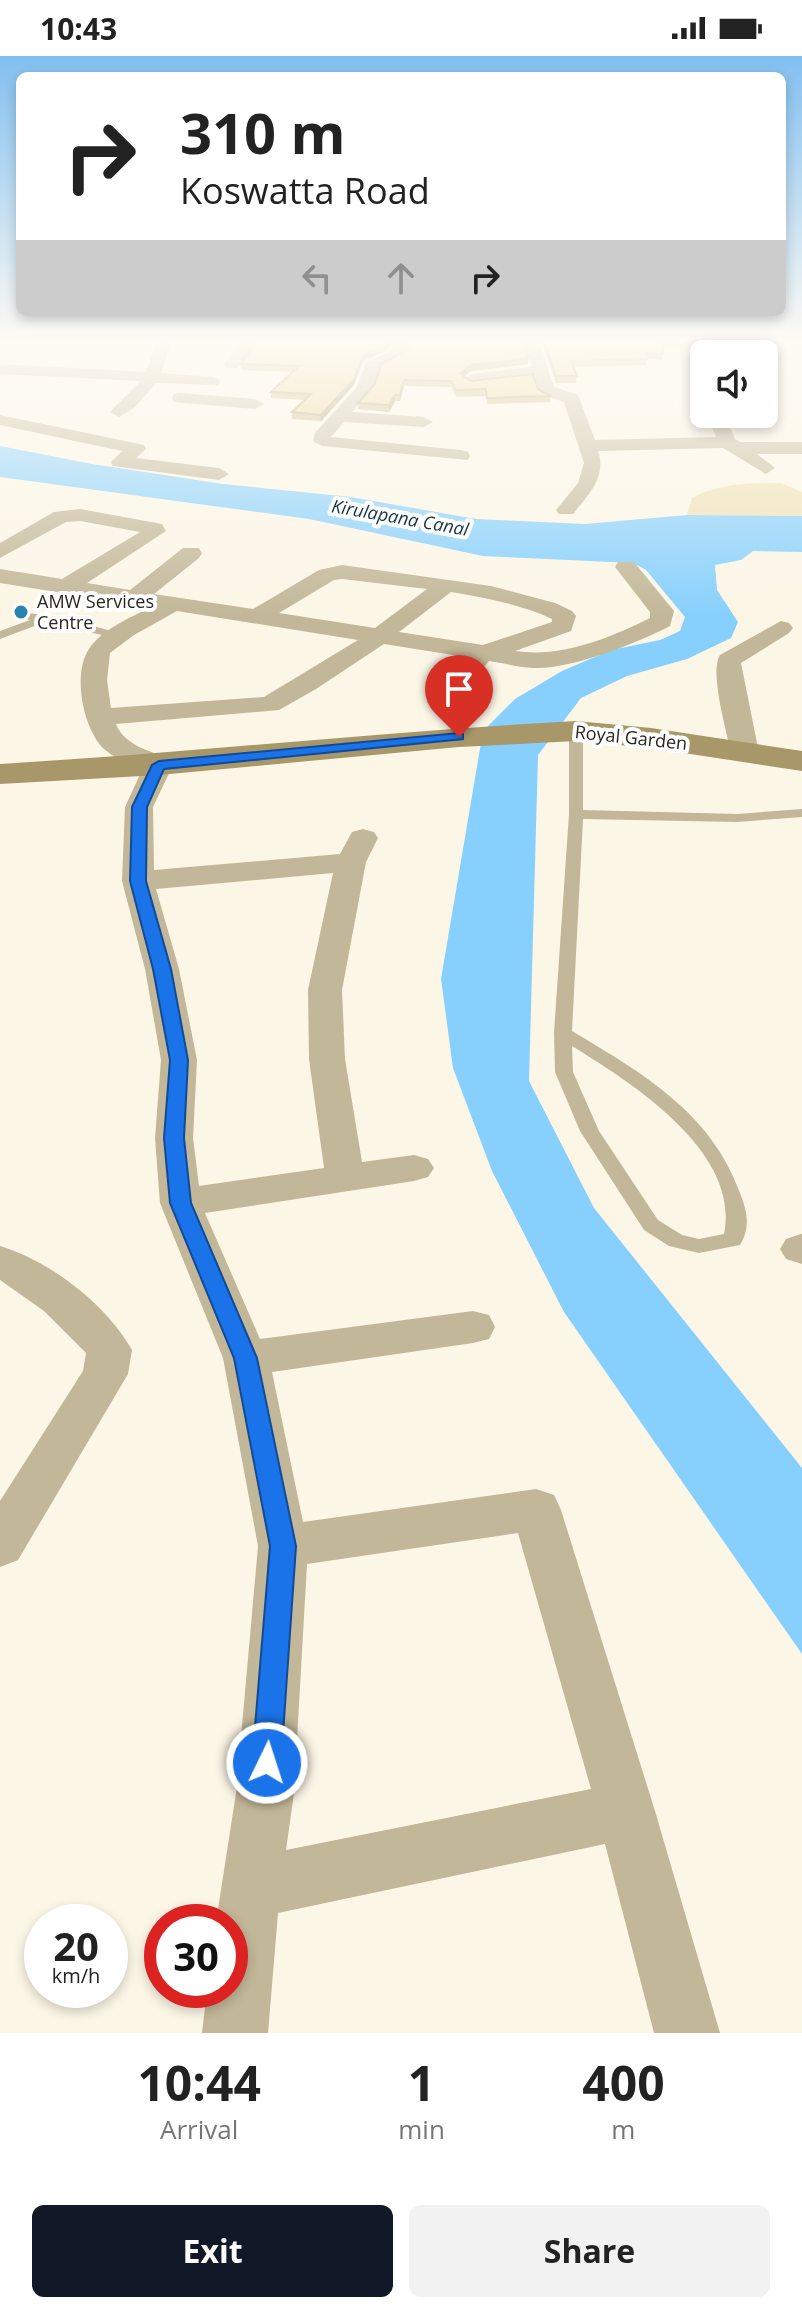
<!DOCTYPE html>
<style>
:root{--surface:#fff;--page:#f2f2f2;--text:#222;--muted:#767676;--accent:#111827}
body{margin:0;font-family:"Open Sans",sans-serif;background:var(--page);color:var(--text);height:100vh;display:flex;flex-direction:column;font-size:30px;white-space:nowrap}
*{box-sizing:border-box;margin:0}
p{font-size:26px;color:var(--muted)}
.icon{flex:none;width:44px;height:44px;fill:none;stroke:currentColor;stroke-width:2;stroke-linecap:round;stroke-linejoin:round}
.map{position:relative;height:1977px;overflow:hidden}
.details{display:flex;flex-direction:column;background:var(--surface);flex:1}
.details>*{flex:none}
.guide{position:absolute;left:16px;top:16px;width:770px;height:244px;border-radius:12px;box-shadow:0 4px 12px #0003;background:#fff;color:var(--text);overflow:hidden}
.fabs{position:absolute;left:690px;top:284px;display:grid;gap:16px}
.fabs a{display:grid;place-items:center;width:88px;height:88px;border-radius:12px;background:var(--surface);box-shadow:0 4px 12px #0003;font-size:40px}
.speed{position:absolute;left:24px;top:1848px;display:flex;gap:16px;font-size:40px;font-weight:700;text-align:center}
.speed>*{display:grid;place-content:center;width:104px;height:104px;border-radius:50%;background:var(--surface);box-shadow:0 4px 12px #0003;line-height:1}
.speed small{font-size:20px;font-weight:400}
.speed .limit{border:12px solid #d22;background:#fff;color:#111}
.pin{position:absolute;display:grid;place-items:center;width:68px;height:68px;color:#fff;margin:-82px -34px;border-radius:50% 50% 50% 0;rotate:-45deg;box-shadow:0 0 8px #0007}
.pin .icon{rotate:45deg}
.me{position:absolute;width:88px;margin:-44px;rotate:4deg;stroke-linejoin:round;filter:drop-shadow(0 0 6px #0008)}
.turn{display:flex;align-items:center;gap:28px;height:168px;padding:0 32px;font-size:36px}
.turn .icon{width:104px;height:104px;stroke-width:2.5}
.turn b{display:block;font-size:56px;line-height:68px}
.lanes{display:flex;align-items:center;height:76px;padding:0 32px;background:#0003;justify-content:center;gap:40px;direction:ltr}
.lanes .off{opacity:.35}
.eta{display:flex;justify-content:space-evenly;align-items:center;height:136px;text-align:center}
.eta b{font-size:48px;font-weight:700;line-height:56px}
.action{display:flex;gap:16px;margin-top:auto;padding:16px 32px}
.action a{flex:1;height:92px;border-radius:12px;background:var(--accent);color:#fff;font-size:32px;font-weight:700;line-height:92px;text-align:center}
.action a+a{background:var(--page);color:var(--text)}
.status{display:flex;justify-content:space-between;align-items:center;height:56px;padding:0 40px;background:var(--surface);direction:ltr}
.status svg{height:22px;fill:currentColor}
.map>svg:first-child{display:block}
</style>
<div class="status"><b>10:43</b><svg viewBox="0 0 49 12"><path d="M0 12V9h3v3zM5 12V6h3v6zM10 12V3h3v9zM15 12V0h3v12zM26 1h20v11H26zM47 4h2v5h-2z"/></svg></div>
<div class="map">
<svg width="802" height="1977" viewBox="0 0 802 1977">
<rect width="100%" height="100%" fill="#fcf6e6"/>
<path fill="#efe0b5" d="M781,427L802,436V460L687,459L692,442C720,427 749,427 781,427Z"/>
<path fill="#87d0fd" d="M0,390L92,408L223,428L351,441L476,463L585,468L687,459L802,460V496L753,495L741,504L715,509L717,534L738,566L731,582L687,603L627,620L581,642L538,699L529,1025L594,1152L802,1412V1598L564,1256L492,1115L453,1012L441,923L483,675L515,643L562,615L611,594L660,584L680,575L685,561L646,514L633,507L483,500L309,463L0,421Z"/>
<g fill="none" stroke-linecap="round" stroke-linejoin="round">
<g fill="#c2b798" fill-rule="evenodd">
<path d="M18,556L62,561L125,579L119,583L45,566L0,583V575L30,564L14,561L12,559Z"/>
<path d="M576,671L583,675V754L737,758L802,753V761L737,766L583,763L572,975C642,1017 711,1056 740,1137C747,1155 751,1171 740,1189L699,1197L669,1190L644,1174L580,1075L555,1016L554,977L569,758V675ZM572,990C632,1027 741,1096 724,1178L699,1183L682,1179L658,1164L599,1075L573,1016Z"/>
</g>
<g fill="#c2b798" fill-rule="evenodd">
<path d="M158,283H180L171,288L161,317L212,321L218,323L220,326L218,329L156,327L135,351L119,361L110,356L141,325L0,318V308L146,316Z"/>
<path d="M242,283H257L238,312H226L224,309Z"/>
<path d="M393,283H407V298L379,312L373,332L352,356L424,361L433,366L424,371L344,366L331,381L461,394L468,396L470,400L468,404L322,390L313,385L315,377L357,331L366,306L391,296Z"/>
<path d="M523,283H538L554,331L578,339L595,384L716,381L706,358H724L735,383L740,386H802V398H757L775,412L766,418L723,392L598,395C607,421 588,439 573,458H559L556,454L578,427L584,407L564,346L541,338L535,321L471,328L463,323L471,318L532,311Z"/>
<path d="M690,283H713L724,298H708L702,289Z"/>
<path d="M180,337L255,343L264,348L255,353L174,346L172,342L174,338Z"/>
<path d="M0,359L144,389L146,393L136,402L219,412L229,418L219,424L113,410L111,406L122,395L0,369Z"/>
<path d="M80,453L162,468L166,475L87,527L130,534L183,492H199L202,497L199,502L154,538L253,553L319,514L342,509L491,530L555,547L572,555L576,560L571,575L515,595C561,602 610,582 650,562V556L615,511L618,506H634L674,555L670,570C637,587 570,614 533,612C518,611 503,607 489,605L466,633L458,650H440L436,645L441,631L466,601L384,588L316,633L279,654L116,668C125,690 149,694 169,703L173,709L153,751L154,814L340,798L352,776L363,773L374,776L378,782L366,806L342,934L345,1003L362,1106L414,1099L428,1103L434,1112L428,1121L414,1125L205,1157L260,1283L473,1255L489,1259L495,1271L489,1283L473,1287L272,1316L303,1466L536,1433L554,1439L561,1454L655,1755L720,1977H654L605,1788L278,1857L268,1977H202L207,1934H230V1866H216L236,1737L258,1490L223,1302L160,1147L155,1082L161,1004L145,913L122,825L125,751L143,712C130,707 115,703 104,693C83,673 72,618 89,593C102,573 130,562 151,551L0,527V513L62,523L140,476L80,465L66,466L0,502V487L54,456ZM342,523L427,533L375,572L279,557L334,524ZM451,536C485,542 521,548 552,563V566L483,589L399,576ZM177,555L358,584L264,641L111,652L107,624L110,597L134,579ZM333,817L308,934L309,1003L324,1112L199,1130L193,1082L197,1004L179,913L156,833ZM518,1477L591,1733L286,1794L294,1737L307,1508Z"/>
<path d="M781,565L789,567L793,572L789,577L741,607L759,697L755,703L745,705L735,703L731,697C727,676 709,616 720,599Z"/>
<path d="M801,1178H802V1208L786,1203L780,1193L786,1183Z"/>
<path d="M0,1190C50,1205 106,1248 132,1294L128,1318L18,1504L0,1511V1445L83,1315L86,1297L44,1255L0,1224Z"/>
</g>
<path fill="#a89769" fill-rule="evenodd" d="M576,665L651,672L802,695V715L651,692L576,685L459,691L159,719L0,728V708C192,697 384,675 576,665Z"/>
</g>
<g fill="#c7b072">
<path d="M258,283H392L388,294L363,305L354,329L321,365L292,363V356L305,344L271,342V336L293,316L241,314V308Z"/>
<path d="M541,283H696L698,284L697,290L663,291V304L647,303L646,309L573,311L577,320L576,327H556Z"/>
<path d="M717,283H756L759,298H722L723,295H725Z"/>
<path d="M410,292L528,308L471,315L464,320L471,325L538,333L551,340L550,346L487,348L486,340L456,341L451,331L404,330L400,345H395L389,356L358,353V347Z"/>
</g>
<g fill="#a2905c">
<path d="M390,283H392L388,294L363,305L354,329L321,365V359L363,299Z"/>
<path d="M528,302V308L471,315L460,324V318L471,309Z"/>
<path d="M404,324V330L400,345V339Z"/>
<path d="M395,339V345L389,356V349Z"/>
</g>
<g fill="#e7cd84" stroke="#a2905c" stroke-width="2">
<path d="M258,283H390L388,288L363,299L354,323L321,359L292,356L311,338L271,336L299,310L241,308Z"/>
<path d="M410,283H522L528,302L471,309L460,318L471,325L533,318L538,333L551,340L487,342L486,333L456,334L451,325L404,324L400,339H395L389,349L358,347L375,328L381,308L410,292Z"/>
<path d="M543,283H696L698,284L663,285V298L646,297L647,303L571,305L577,320H556Z"/>
<path d="M721,283H756L759,298H724L723,295L727,294V290Z"/>
</g>
<linearGradient id="sky" x2="0" y2="1"><stop stop-color="#81bff0"/><stop offset="0.51" stop-color="#fefbf4"/><stop offset="1" stop-color="#fefbf4" stop-opacity="0"/></linearGradient>
<rect width="802" height="559" fill="url(#sky)"/>
<path fill="#1a73e8" stroke="#114b97" stroke-width="2" d="M459,677L463,678V683L164,713L147,751L146,825L171,913L188,1004L184,1082L191,1147L257,1302L296,1490L281,1707L277,1716L267,1720L257,1716L252,1707L270,1490L234,1302L170,1147L164,1082L170,1004L153,913L130,825L132,751L152,709L159,705Z"/>
<circle fill="#2a82b0" stroke="#fff" stroke-width="3" cx="21" cy="556" r="8"/>
<g text-anchor="middle" stroke-width="8" stroke-linejoin="round" paint-order="stroke">
<g font-size="18" font-style="italic" fill="#133446" stroke="#fff">
<text transform="translate(400 462) rotate(10)" y="6">Kirulapana Canal</text>
</g>
<g font-size="18" fill="#282620" stroke="#fff" text-anchor="start">
<text x="37" y="552">AMW Services<tspan x="37" dy="21">Centre</tspan></text>
</g>
<g font-size="18" fill="#282620" stroke="#fff">
<text transform="translate(631 682) rotate(6)" y="6">Royal Garden</text>
</g>
</g>
</svg>
<div class="fabs">
<a><svg class="icon" aria-label="sound" viewBox="0 0 24 24"><path d="M4 9h4l5-4v14l-5-4H4zM17 9q2 3 0 6"/></svg></a>
</div>
<div class="speed"><div>20<small>km/h</small></div><div class="limit">30</div></div>
<div class="pin" style="left:459px;top:681px;background:#d93025"><svg class="icon" aria-label="arrive" viewBox="0 0 24 24"><path d="M6 21V4h12l-3 4 3 4H6"/></svg></div>
<svg class="me" style="left:267px;top:1707px" viewBox="-20 -20 40 40"><circle r="17" fill="#1a73e8" stroke="#fff" stroke-width="3"/><path d="M0-11L8 9 0 5-8 9z" fill="#fff"/></svg>
<div class="guide">
<div class="turn"><svg class="icon" aria-label="right" viewBox="0 0 24 24"><path d="M7 20v-9h11M14 6l5 5-5 5"/></svg><div><b>310 m</b>Koswatta Road</div></div>
<div class="lanes"><svg class="icon off" aria-label="left" viewBox="0 0 24 24"><path d="M17 20v-9H6M10 6l-5 5 5 5"/></svg><svg class="icon off" aria-label="ahead" viewBox="0 0 24 24"><path d="M12 20V5M6 11l6-6 6 6"/></svg><svg class="icon" aria-label="right" viewBox="0 0 24 24"><path d="M7 20v-9h11M14 6l5 5-5 5"/></svg></div>
</div>
</div>
<section class="details">
<div class="eta">
<div><b>10:44</b><p>Arrival</p></div>
<div><b>1</b><p>min</p></div>
<div><b>400</b><p>m</p></div>
</div>
<div class="action"><a>Exit</a><a>Share</a></div>
</section>
